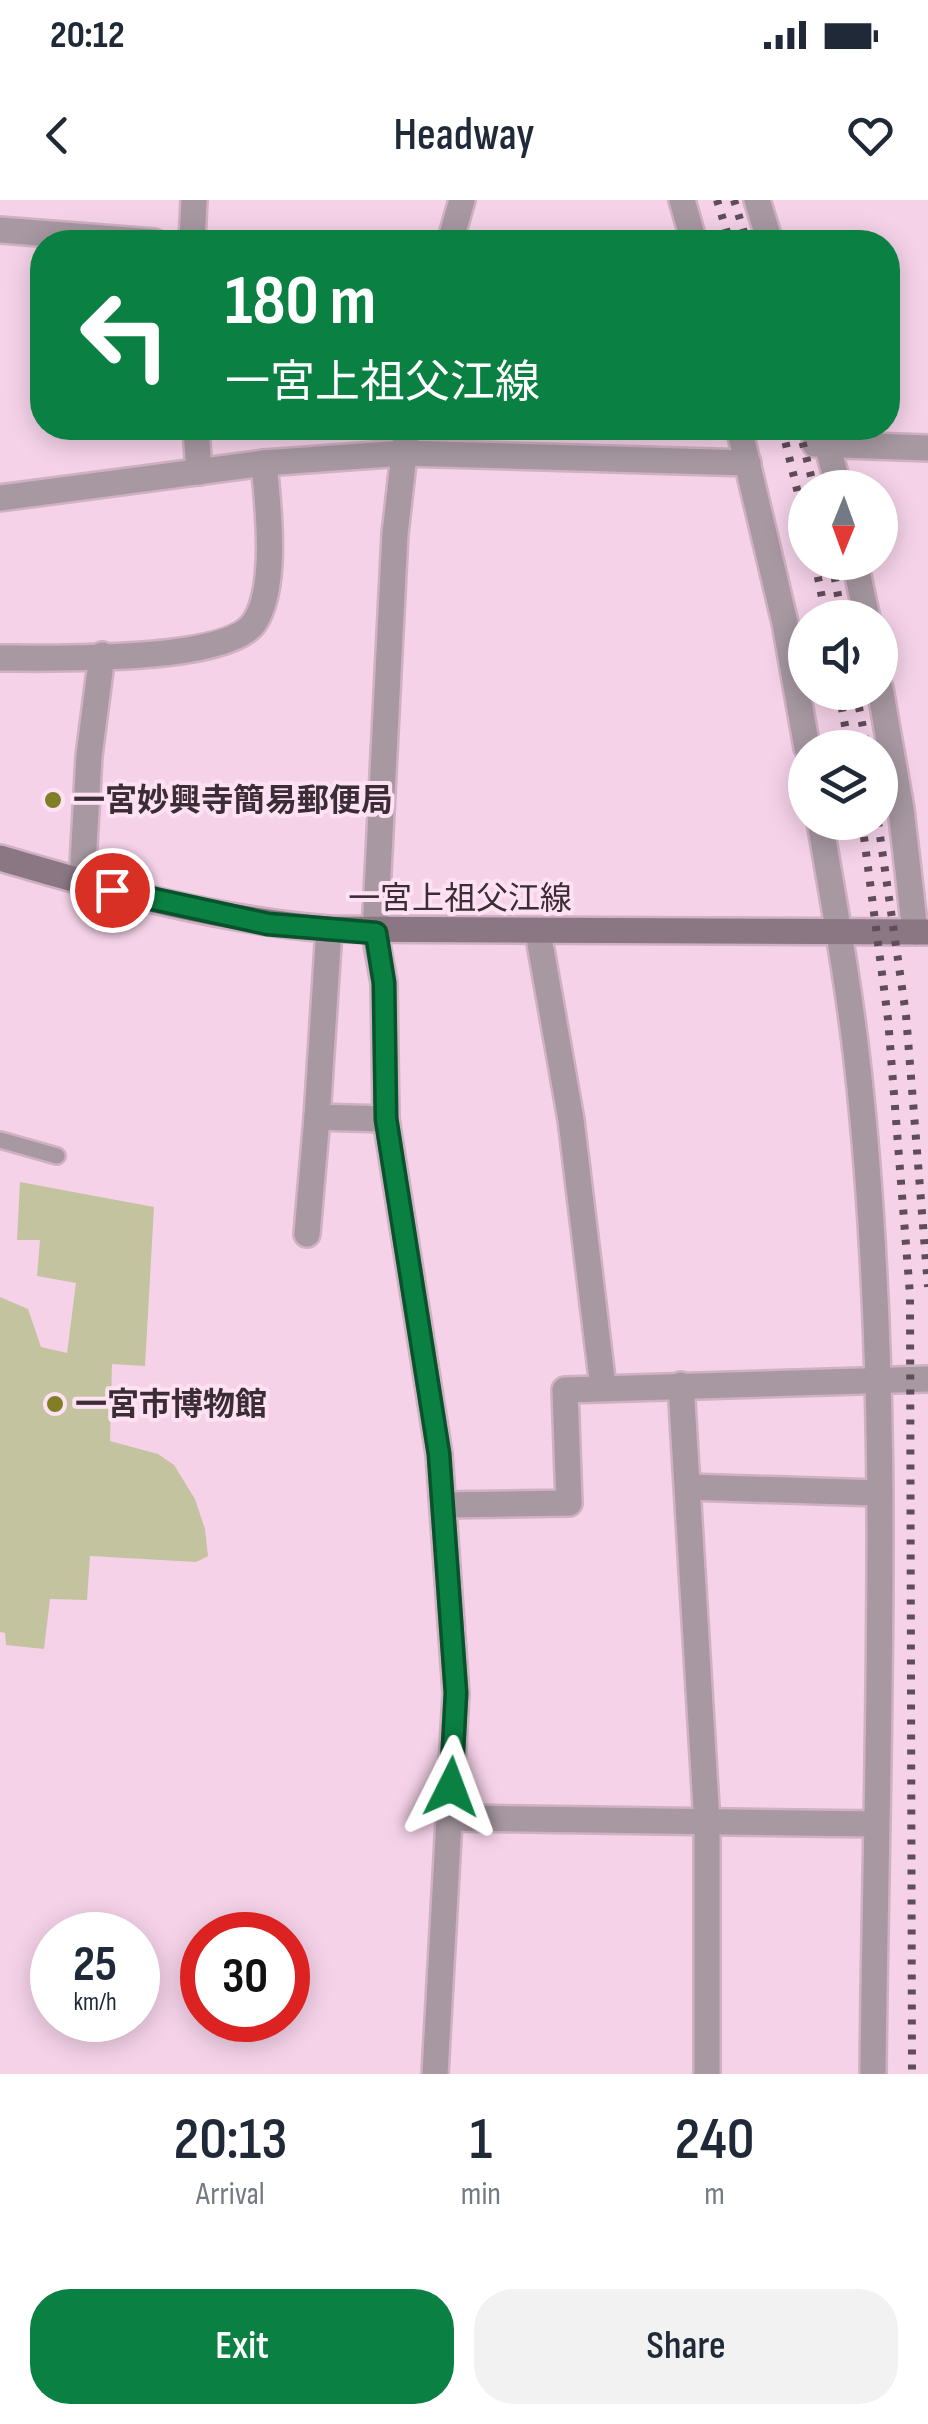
<!DOCTYPE html>
<meta charset="utf-8">
<style>
:root{--surface:#fff;--page:#f2f2f3;--text:#1f2937;--muted:#747a83;--accent:#0b8043}
body{margin:0;font-family:"Sofia Sans Condensed","Noto Sans JP",sans-serif;background:var(--page);color:var(--text);height:100vh;display:flex;flex-direction:column;font-size:38px;white-space:nowrap}
*{box-sizing:border-box;margin:0}
p{font-size:32px;color:var(--muted)}
.icon{flex:none;width:55px;height:55px;fill:none;stroke:currentColor;stroke-width:2;stroke-linecap:round;stroke-linejoin:round}
.map{position:relative;height:1874px;overflow:hidden}
.side{display:flex;flex-direction:column;background:var(--surface);flex:1}
.side>*{flex:none}
.guide{position:absolute;left:30px;top:30px;width:870px;height:210px;border-radius:40px;box-shadow:0 5px 25px #0003;background:#0b8043;color:#fff;overflow:hidden}
.needle{width:65px;rotate:181deg}
.controls{position:absolute;left:788px;top:270px;display:grid;gap:20px}
.controls a{display:grid;place-items:center;width:110px;height:110px;border-radius:50%;background:var(--surface);box-shadow:0 5px 25px #0003;font-size:50px}
.speed{position:absolute;left:30px;top:1712px;display:flex;gap:20px;font-size:50px;font-weight:700;text-align:center}
.speed>*{display:grid;place-content:center;width:130px;height:130px;border-radius:50%;background:var(--surface);box-shadow:0 5px 25px #0003;line-height:1}
.speed small{font-size:25px;font-weight:400}
.speed .limit{border:15px solid #d22;background:#fff;color:#111}
.pin{position:absolute;display:grid;place-items:center;width:85px;height:85px;color:#fff;margin:-42px;border:5px solid #fff;border-radius:50%;box-shadow:0 2px 10px #0007}
.me{position:absolute;width:110px;margin:-55px;rotate:3deg;stroke-linejoin:round;filter:drop-shadow(0 0 8px #0008)}
.turn{display:flex;align-items:center;gap:35px;height:210px;padding:0 30px;font-size:45px}
.turn .icon{width:130px;height:130px;stroke-width:2.5}
.turn b{display:block;font-size:70px;line-height:85px}
.eta{display:flex;justify-content:space-evenly;align-items:center;height:170px;text-align:center}
.eta b{font-size:60px;font-weight:600;line-height:70px}
.button{display:flex;gap:20px;margin-top:auto;padding:20px 30px}
.button a{flex:1;height:115px;border-radius:40px;background:var(--accent);color:#fff;font-size:40px;font-weight:600;line-height:115px;text-align:center}
.button a+a{background:var(--page);color:var(--text)}
.status{display:flex;justify-content:space-between;align-items:center;height:70px;padding:0 50px;background:var(--surface);direction:ltr}
.status svg{height:28px;fill:currentColor}
header{display:flex;justify-content:space-between;align-items:center;height:130px;padding:0 30px;background:var(--surface);font-size:45px;font-weight:600}
.map>svg:first-child{display:block}
</style>
<div class="status"><b>20:12</b><svg viewBox="0 0 49 12"><path d="M0 12V9h3v3zM5 12V6h3v6zM10 12V3h3v9zM15 12V0h3v12zM26 1h20v11H26zM47 4h2v5h-2z"/></svg></div>
<header><svg class="icon" aria-label="back" viewBox="0 0 24 24"><path d="M15 5l-7 7 7 7"/></svg>Headway<svg class="icon" aria-label="heart" viewBox="0 0 24 24"><path d="M12 20l-8-8c-3-5 5-10 8-4 3-6 11-1 8 4z"/></svg></header>
<div class="map">
<svg width="928" height="1874" viewBox="0 0 928 1874">
<rect width="100%" height="100%" fill="#f5d2e8"/>
<path fill="#c4c3a0" d="M20,982L154,1007L145,1166L112,1164L110,1241L158,1254L174,1265L195,1299L205,1329L208,1356L196,1362L90,1356L87,1400L50,1399L44,1449L6,1445L5,1433L0,1432V1097L28,1109L41,1147L67,1153L76,1083L37,1076L40,1040H17Z"/>
<g fill="none" stroke-linecap="round" stroke-linejoin="round">
<defs>
<path id="service" d="M0,940L57,956"/>
<g id="minor">
<path d="M682,0L694,42"/>
<path d="M757,0L770,42"/>
<path d="M0,30L154,42"/>
<path d="M192,42L194,0"/>
<path d="M450,42L462,0"/>
<path d="M196,228L199,272"/>
<path d="M407,228L395,334L375,733L384,783L386,919L439,1254L456,1493L435,1874"/>
<path d="M739,228L785,423L807,548"/>
<path d="M823,230L839,288"/>
<path d="M815,244L928,248"/>
<path d="M0,298L264,263L404,253L748,263"/>
<path d="M855,362L867,418"/>
<path d="M0,458C51,458 226,463 254,423C278,388 268,305 264,263"/>
<path d="M880,488L901,609L915,732"/>
<path d="M820,622C834,704 849,786 858,869C894,1199 876,1542 873,1874"/>
<path d="M82,682L89,556L102,455"/>
<path d="M329,729L317,917L386,919"/>
<path d="M538,732L571,920L603,1187"/>
<path d="M307,1034L317,917"/>
<path d="M681,1185L707,1624V1874"/>
<path d="M688,1287L878,1293"/>
<path d="M443,1305L569,1303L565,1190L928,1179"/>
<path d="M449,1618L875,1624"/>
</g>
<path id="secondary" d="M0,658C108,690 217,720 329,729L928,732"/>
</defs>
<use href="#service" stroke="#d0b1c4" stroke-width="20"/>
<use href="#minor" stroke="#d0b1c4" stroke-width="30"/>
<use href="#secondary" stroke="#d0b1c4" stroke-width="30"/>
<use href="#service" stroke="#a798a1" stroke-width="15"/>
<use href="#minor" stroke="#a798a1" stroke-width="25"/>
<use href="#secondary" stroke="#8b7683" stroke-width="25"/>
<g stroke="#5f4d59" stroke-width="8" stroke-dasharray="5 10" stroke-linecap="butt">
<path d="M717,0L730,42"/>
<path d="M734,0L747,42"/>
<path d="M782,228L805,322"/>
<path d="M799,228L814,288"/>
<path d="M815,362L826,418"/>
<path d="M832,362L842,418"/>
<path d="M839,492L849,548"/>
<path d="M856,492L867,548"/>
<path d="M862,622L888,819L910,1095L912,1874"/>
<path d="M878,622L906,815L928,1087"/>
</g>
</g>
<g fill="none" stroke-linecap="round" stroke-linejoin="round">
<defs>
<path id="route" d="M112,690L268,724L376,733L384,783L386,919L439,1254L456,1493L451,1587"/>
</defs>
<use href="#route" stroke="#07532c" stroke-width="25"/>
<use href="#route" stroke="#0b8043" stroke-width="18"/>
</g>
<g fill="#817e25" stroke="#fee2f3" stroke-width="4">
<circle cx="53" cy="600" r="10"/>
<circle cx="55" cy="1204" r="10"/>
</g>
<g text-anchor="middle" stroke-width="8" stroke-linejoin="round" paint-order="stroke">
<g font-size="32" font-weight="bold" fill="#3b2d36" stroke="#fee2f3" text-anchor="start">
<text x="73" y="611">一宮妙興寺簡易郵便局</text>
<text x="75" y="1215">一宮市博物館</text>
</g>
<g font-size="32" fill="#3b2d36" stroke="#fee2f3">
<text x="460" y="709">一宮上祖父江線</text>
</g>
</g>
</svg>
<div class="controls">
<a><svg class="needle" viewBox="-14 -14 28 28"><path d="M0-13l5 13h-10z" fill="#e53935"/><path d="M0 13l5-13h-10z" fill="#747a83"/></svg></a>
<a><svg class="icon" aria-label="sound" viewBox="0 0 24 24"><path d="M4 9h4l5-4v14l-5-4H4zM17 9q2 3 0 6"/></svg></a>
<a><svg class="icon" aria-label="layers" viewBox="0 0 24 24"><path d="M12 4l9 5-9 5-9-5zM3 14l9 5 9-5"/></svg></a>
</div>
<div class="speed"><div>25<small>km/h</small></div><div class="limit">30</div></div>
<div class="pin" style="left:112px;top:690px;background:#d93025"><svg class="icon" aria-label="arrive" viewBox="0 0 24 24"><path d="M6 21V4h12l-3 4 3 4H6"/></svg></div>
<svg class="me" style="left:451px;top:1587px" viewBox="-20 -20 40 40"><path d="M0-17L14 15 0 8-14 15z" fill="#0b8043" stroke="#fff" stroke-width="4"/></svg>
<div class="guide">
<div class="turn"><svg class="icon" aria-label="left" viewBox="0 0 24 24"><path d="M17 20v-9H6M10 6l-5 5 5 5"/></svg><div><b>180 m</b>一宮上祖父江線</div></div>
</div>
</div>
<section class="side">
<div class="eta">
<div><b>20:13</b><p>Arrival</p></div>
<div><b>1</b><p>min</p></div>
<div><b>240</b><p>m</p></div>
</div>
<div class="button"><a>Exit</a><a>Share</a></div>
</section>
